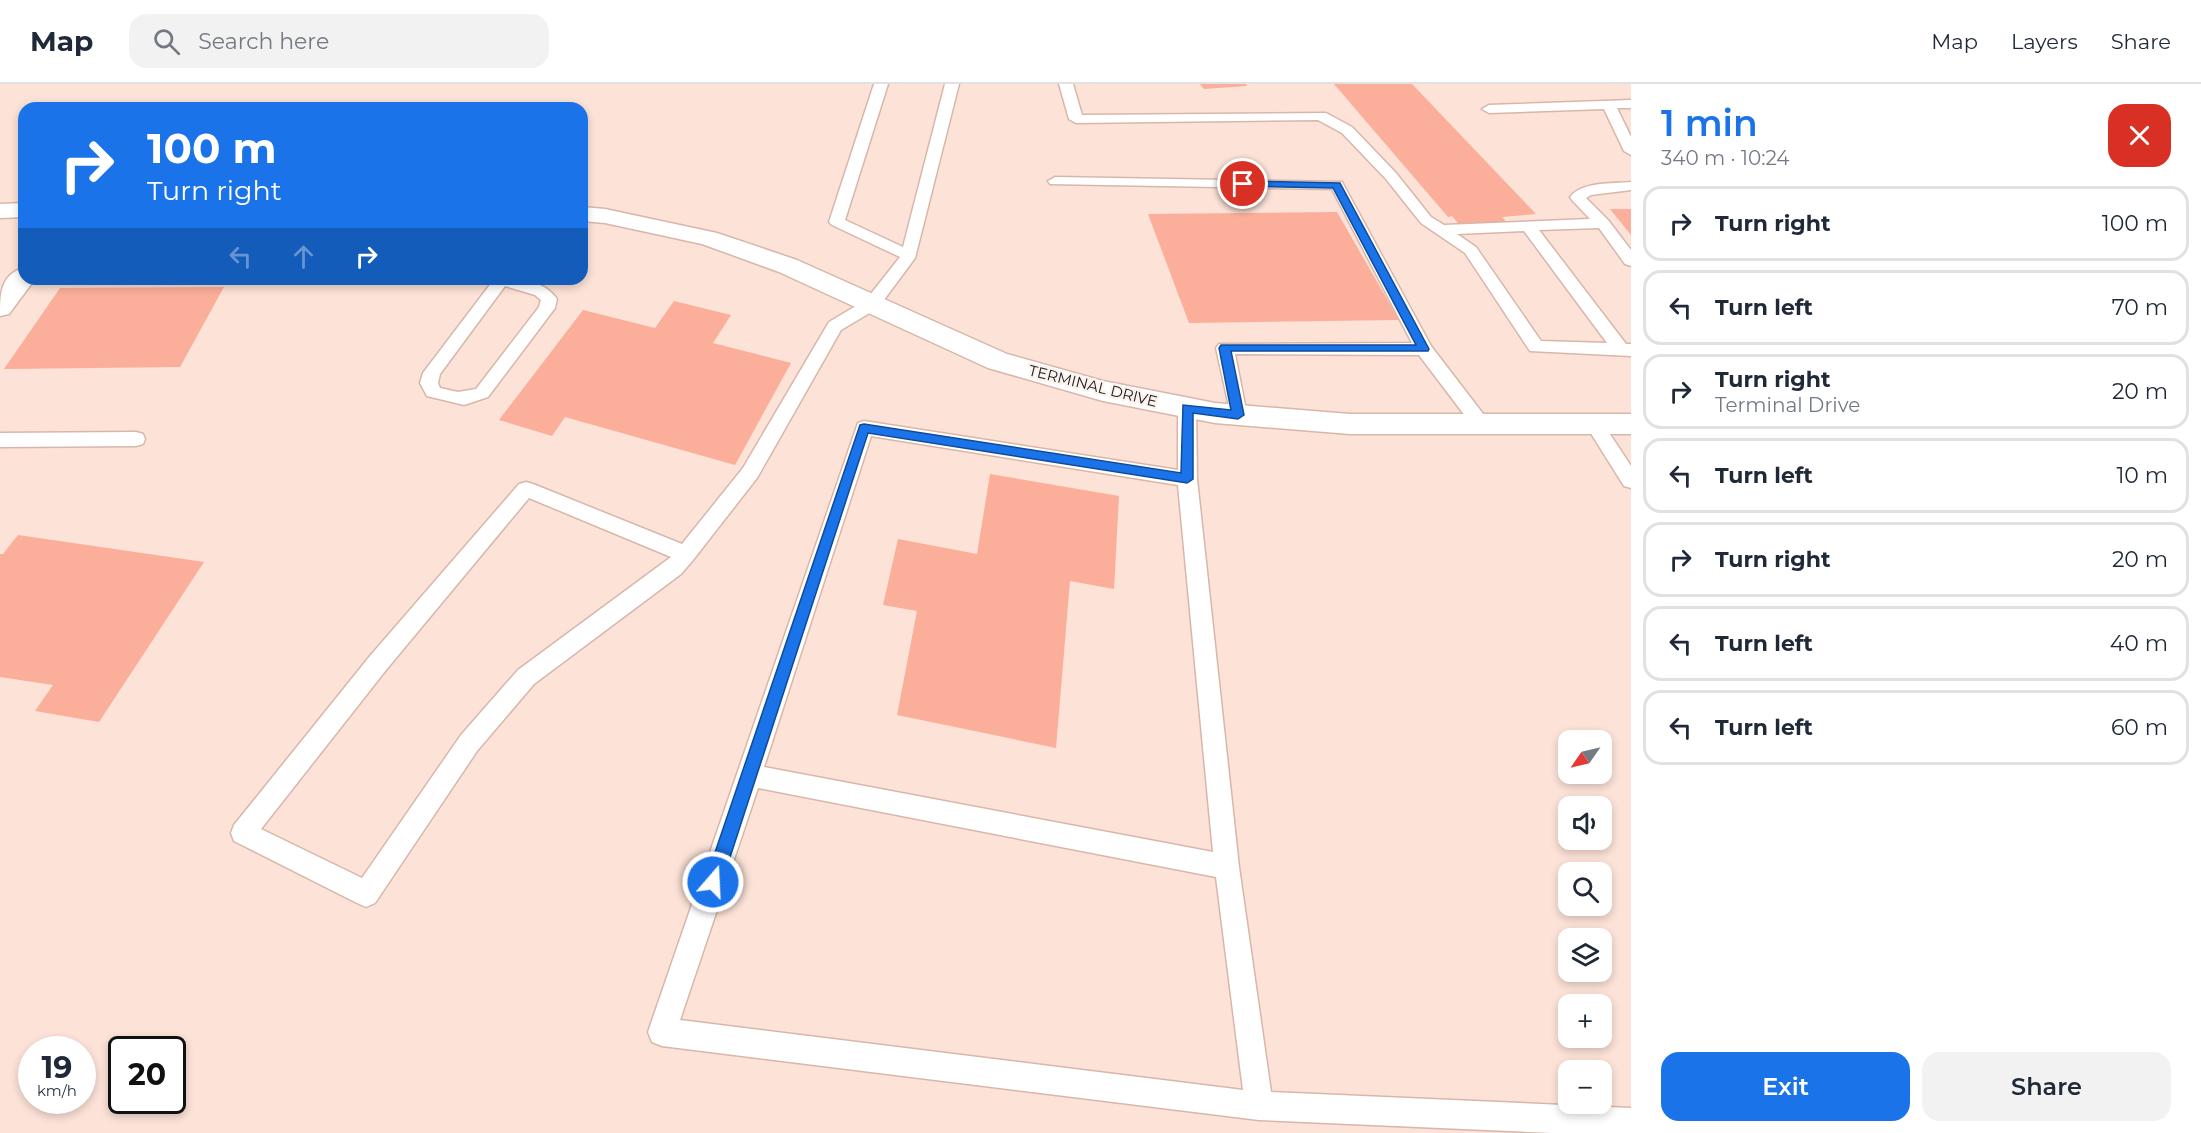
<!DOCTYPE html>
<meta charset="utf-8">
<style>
:root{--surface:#fff;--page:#f2f2f3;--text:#1f2937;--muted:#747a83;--line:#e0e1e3;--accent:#1a73e8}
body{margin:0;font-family:Montserrat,sans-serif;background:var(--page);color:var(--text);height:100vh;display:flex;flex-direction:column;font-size:22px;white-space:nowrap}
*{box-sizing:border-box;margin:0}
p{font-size:20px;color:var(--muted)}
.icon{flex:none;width:33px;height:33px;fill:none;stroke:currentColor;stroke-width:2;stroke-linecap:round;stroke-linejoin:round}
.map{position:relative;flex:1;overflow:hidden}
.side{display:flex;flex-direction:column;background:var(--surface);width:570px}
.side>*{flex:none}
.hud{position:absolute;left:18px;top:18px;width:570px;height:183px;border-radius:18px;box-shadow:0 3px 9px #0003;background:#1a73e8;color:#fff;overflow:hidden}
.needle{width:39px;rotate:236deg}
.controls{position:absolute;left:1558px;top:646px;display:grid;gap:12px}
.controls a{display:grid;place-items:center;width:54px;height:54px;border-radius:12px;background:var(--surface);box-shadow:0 3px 9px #0003;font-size:30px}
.speed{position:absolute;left:18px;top:952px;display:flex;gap:12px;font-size:30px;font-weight:700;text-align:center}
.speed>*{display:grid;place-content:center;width:78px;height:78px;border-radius:50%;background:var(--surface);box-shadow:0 3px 9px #0003;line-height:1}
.speed small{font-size:15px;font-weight:400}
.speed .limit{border:3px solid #111;border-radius:9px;background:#fff;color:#111}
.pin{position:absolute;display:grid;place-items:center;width:51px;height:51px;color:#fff;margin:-26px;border:3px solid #fff;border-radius:50%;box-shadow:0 2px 6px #0007}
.me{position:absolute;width:66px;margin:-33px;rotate:19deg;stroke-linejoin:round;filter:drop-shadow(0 0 4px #0008)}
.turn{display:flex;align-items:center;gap:21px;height:126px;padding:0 30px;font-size:27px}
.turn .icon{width:78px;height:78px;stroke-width:2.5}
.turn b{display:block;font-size:42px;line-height:51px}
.lanes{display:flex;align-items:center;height:57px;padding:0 30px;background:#0003;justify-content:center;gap:30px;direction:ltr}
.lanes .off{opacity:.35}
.round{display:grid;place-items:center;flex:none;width:63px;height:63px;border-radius:18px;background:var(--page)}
.summary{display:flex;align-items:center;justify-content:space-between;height:102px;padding:0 30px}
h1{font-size:36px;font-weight:600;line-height:45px;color:var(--accent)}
.action{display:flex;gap:12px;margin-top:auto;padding:12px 30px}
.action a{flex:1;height:69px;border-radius:18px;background:var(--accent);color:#fff;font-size:24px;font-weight:600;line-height:69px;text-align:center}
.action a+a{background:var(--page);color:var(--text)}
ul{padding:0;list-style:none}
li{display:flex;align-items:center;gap:18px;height:75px;margin:0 12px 9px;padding:0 18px;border:3px solid var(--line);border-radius:18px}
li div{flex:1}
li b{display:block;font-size:22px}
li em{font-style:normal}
header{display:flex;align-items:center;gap:36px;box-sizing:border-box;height:84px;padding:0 30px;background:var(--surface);border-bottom:2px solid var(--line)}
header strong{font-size:28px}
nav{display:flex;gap:33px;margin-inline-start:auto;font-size:21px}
.search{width:420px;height:54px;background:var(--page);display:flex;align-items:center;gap:15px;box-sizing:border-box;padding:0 21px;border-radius:18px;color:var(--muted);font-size:22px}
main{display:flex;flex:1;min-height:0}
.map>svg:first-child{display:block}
</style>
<header>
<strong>Map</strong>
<div class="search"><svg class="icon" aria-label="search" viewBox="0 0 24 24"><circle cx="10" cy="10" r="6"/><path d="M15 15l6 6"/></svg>Search here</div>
<nav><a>Map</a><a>Layers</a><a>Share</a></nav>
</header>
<main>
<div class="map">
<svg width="1631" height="1049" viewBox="0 0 1631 1049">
<rect width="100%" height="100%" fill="#fce2d7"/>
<g fill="#fbae99">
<path d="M1200,0H1246L1247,2L1204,5Z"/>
<path d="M1334,0H1412L1536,130L1502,133L1513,145L1466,149L1452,132L1448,133Z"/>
<path d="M1610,125H1631V151Z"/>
<path d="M1337,128L1399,236L1189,239L1148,130Z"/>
<path d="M224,203L180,283L4,285L60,204Z"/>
<path d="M674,217L731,231L713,259L791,279L735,381L565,333L552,352L499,336L583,226L655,244Z"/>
<path d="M990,390L1119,412L1114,505L1070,497L1056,664L897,631L917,527L883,521L898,455L977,470Z"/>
<path d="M18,451L204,478L99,638L35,627L53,601L0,593V470H3Z"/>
</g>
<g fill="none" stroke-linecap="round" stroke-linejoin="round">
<defs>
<g id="lane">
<path d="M874,0H888L845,136L903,163L945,0H959L915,174L878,224L841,246L757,394L693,476L681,490L534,600L477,667L375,819L366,823L357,819L234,757L231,749L234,741L370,572L519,400L526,398L533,400L682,460L743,384L829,238L866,216L900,173L832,141L829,138ZM529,414L671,473L518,586L461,651L362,794L261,745L386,586Z"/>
<path d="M1059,0H1073L1082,31L1326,29L1352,43L1396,89L1431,133L1444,141L1590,135L1572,116L1570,113C1583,97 1612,100 1631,98V106L1591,111L1586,114L1608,136L1631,166V182L1625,180L1599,144L1539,146L1626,260H1631V272L1530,267L1465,169L1421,139L1386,95L1342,49L1318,36L1076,39L1069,35ZM1524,147L1607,259L1541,257L1476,163L1457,150Z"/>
<path d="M1631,16V24H1617L1631,53V71L1624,67L1604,25L1489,29L1482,25L1489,21Z"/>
<path d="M1055,93L1342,98L1431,262L1487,335L1490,340L1487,345L1481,347L1475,345L1419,271L1235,270L1247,331L1244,336L1238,338L1232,336L1216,264L1219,260L1412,259L1332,105L1050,100L1048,97Z"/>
<path d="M490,195C513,195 543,194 557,215L555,224L488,313L464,321L427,312L420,299L423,289L492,198ZM505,202L535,211L541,216L539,223L476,305L458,308L440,304L438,299L440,290Z"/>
<path d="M1187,318L1193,319L1196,324L1197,395L1239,783L1271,1008L1631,1024V1049H1552L1259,1036L662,962L652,958L648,948L858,339L864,337L1178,386V324L1181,319ZM871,352L1178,401L1213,768L764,683ZM758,704L1216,793L1243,1006L680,936Z"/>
<path d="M1594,333L1600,335L1631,382V404L1624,402L1585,340L1588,335Z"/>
<path d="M136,348L143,350L145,355L143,360L136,362L0,363V349Z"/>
</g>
<path id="street" d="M24,184V195H35L9,230L0,232C0,212 0,190 24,184Z"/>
<g id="secondary">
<path d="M24,119V133L0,134V120Z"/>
<path d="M582,123L605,125L717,149L797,176L1007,270L1103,297L1215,319L1350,330H1631V350H1350L1215,339L1103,317L988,284L779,188L702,160L605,139L582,137Z"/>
</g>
</defs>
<use href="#lane" stroke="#d8b7aa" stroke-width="3"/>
<use href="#street" stroke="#d8b7aa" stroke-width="3"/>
<use href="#secondary" stroke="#d8b7aa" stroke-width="3"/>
<use href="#lane" fill="#fff" fill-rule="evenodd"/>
<use href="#street" fill="#fff" fill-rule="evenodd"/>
<use href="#secondary" fill="#fff" fill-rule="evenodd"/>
</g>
<path fill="#1a73e8" stroke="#114b97" stroke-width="1.5" d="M1243,97L1340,99L1429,265L1428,267H1231L1244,331L1238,335L1193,329V395L1187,399L868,349L722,798L719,804L713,806L708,804L705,798L860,341L864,340L1181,389L1183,321L1231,326L1219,264L1221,261H1416L1333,104L1239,102V98Z"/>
<g text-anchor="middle" stroke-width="5" stroke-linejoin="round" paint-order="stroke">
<g font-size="15" fill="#221612" stroke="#faf4f1">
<text transform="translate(1093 302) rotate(14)" y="5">TERMINAL DRIVE</text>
</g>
</g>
</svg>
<div class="controls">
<a><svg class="needle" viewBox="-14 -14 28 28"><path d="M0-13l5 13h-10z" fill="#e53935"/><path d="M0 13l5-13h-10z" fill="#747a83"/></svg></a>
<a><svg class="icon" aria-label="sound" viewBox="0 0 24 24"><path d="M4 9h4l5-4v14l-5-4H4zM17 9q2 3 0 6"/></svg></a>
<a><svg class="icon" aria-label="search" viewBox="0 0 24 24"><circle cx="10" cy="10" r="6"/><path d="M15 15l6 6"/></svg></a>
<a><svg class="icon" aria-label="layers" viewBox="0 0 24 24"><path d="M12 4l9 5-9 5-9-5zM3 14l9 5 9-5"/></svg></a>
<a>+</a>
<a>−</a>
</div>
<div class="speed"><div>19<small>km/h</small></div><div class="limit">20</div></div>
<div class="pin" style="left:1243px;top:100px;background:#d93025"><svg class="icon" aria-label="arrive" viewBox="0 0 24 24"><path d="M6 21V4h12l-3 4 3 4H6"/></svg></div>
<svg class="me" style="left:713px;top:798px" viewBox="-20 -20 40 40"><circle r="17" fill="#1a73e8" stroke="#fff" stroke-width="3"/><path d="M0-11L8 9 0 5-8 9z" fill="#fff"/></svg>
<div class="hud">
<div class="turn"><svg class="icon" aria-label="right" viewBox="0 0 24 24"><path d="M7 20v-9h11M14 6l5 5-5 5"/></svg><div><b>100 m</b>Turn right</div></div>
<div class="lanes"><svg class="icon off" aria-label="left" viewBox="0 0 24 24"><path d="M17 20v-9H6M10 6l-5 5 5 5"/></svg><svg class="icon off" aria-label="ahead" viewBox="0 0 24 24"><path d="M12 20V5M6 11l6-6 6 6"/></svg><svg class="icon" aria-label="right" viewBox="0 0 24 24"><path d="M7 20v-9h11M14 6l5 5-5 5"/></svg></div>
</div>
</div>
<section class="side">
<div class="summary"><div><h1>1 min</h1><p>340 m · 10:24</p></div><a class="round" style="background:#d93025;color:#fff"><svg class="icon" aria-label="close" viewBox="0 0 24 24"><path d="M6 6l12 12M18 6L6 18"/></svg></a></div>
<ul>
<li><svg class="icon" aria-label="right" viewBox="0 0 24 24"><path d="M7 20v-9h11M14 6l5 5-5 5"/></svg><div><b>Turn right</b></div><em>100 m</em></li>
<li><svg class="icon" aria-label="left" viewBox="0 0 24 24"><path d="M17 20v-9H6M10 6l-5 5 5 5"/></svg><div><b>Turn left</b></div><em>70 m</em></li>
<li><svg class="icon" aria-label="right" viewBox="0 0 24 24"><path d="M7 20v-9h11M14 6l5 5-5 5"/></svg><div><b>Turn right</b><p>Terminal Drive</p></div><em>20 m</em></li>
<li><svg class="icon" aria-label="left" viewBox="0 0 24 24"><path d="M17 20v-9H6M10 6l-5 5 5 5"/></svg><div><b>Turn left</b></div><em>10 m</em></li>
<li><svg class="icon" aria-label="right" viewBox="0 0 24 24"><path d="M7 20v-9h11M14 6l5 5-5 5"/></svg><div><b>Turn right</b></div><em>20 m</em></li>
<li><svg class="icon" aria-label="left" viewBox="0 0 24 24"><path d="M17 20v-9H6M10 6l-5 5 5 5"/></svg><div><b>Turn left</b></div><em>40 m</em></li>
<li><svg class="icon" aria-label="left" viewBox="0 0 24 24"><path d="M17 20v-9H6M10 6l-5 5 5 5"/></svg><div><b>Turn left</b></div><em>60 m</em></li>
</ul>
<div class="action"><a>Exit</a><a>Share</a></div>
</section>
</main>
